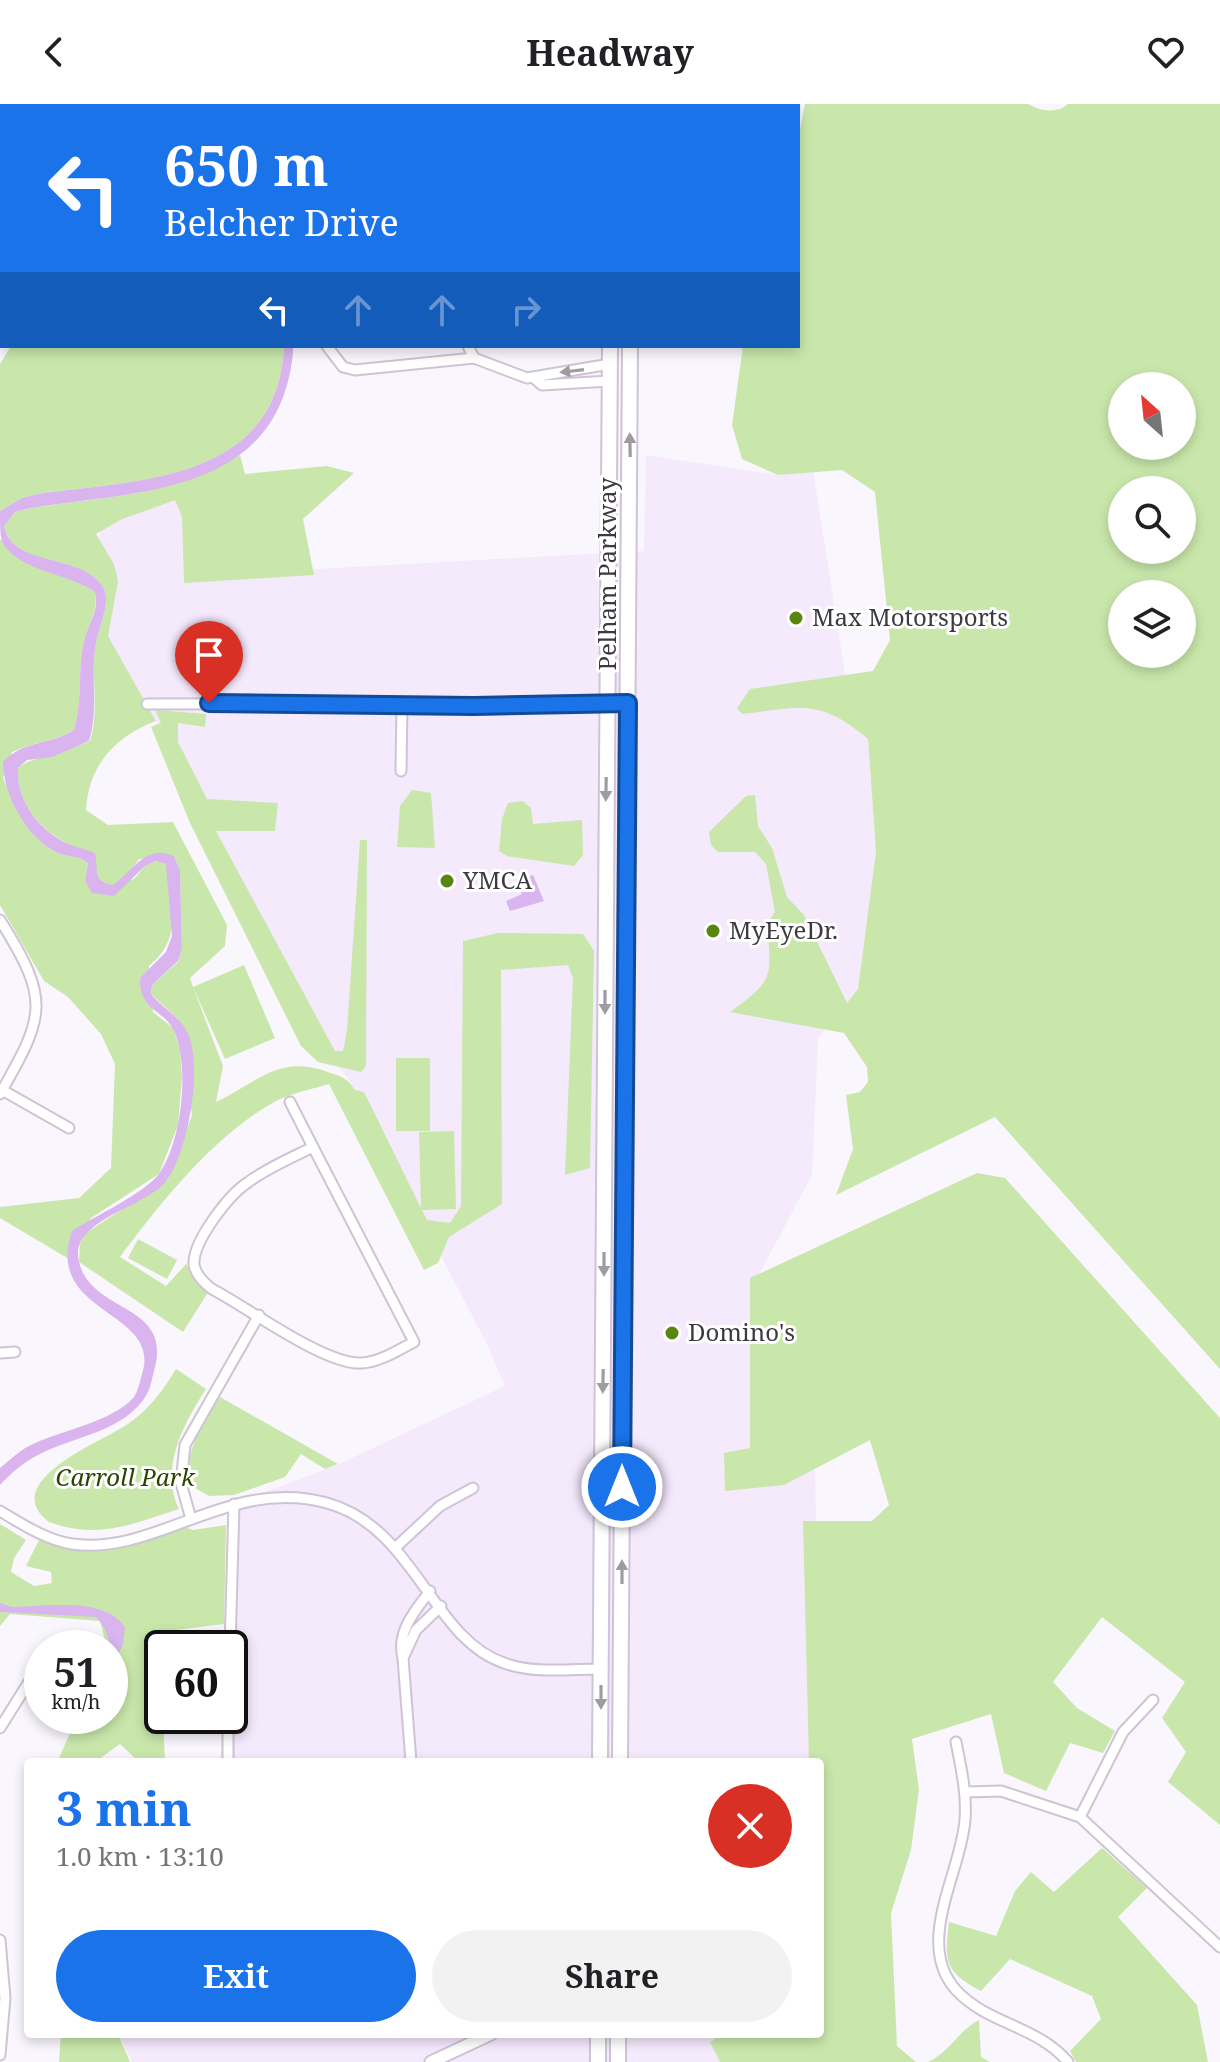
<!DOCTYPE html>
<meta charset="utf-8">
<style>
:root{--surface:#fff;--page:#f2f2f2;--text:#202124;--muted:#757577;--accent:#1a73e8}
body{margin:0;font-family:"Noto Serif",serif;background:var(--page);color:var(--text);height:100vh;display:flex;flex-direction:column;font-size:30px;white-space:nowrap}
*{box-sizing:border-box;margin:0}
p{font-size:26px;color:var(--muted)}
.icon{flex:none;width:44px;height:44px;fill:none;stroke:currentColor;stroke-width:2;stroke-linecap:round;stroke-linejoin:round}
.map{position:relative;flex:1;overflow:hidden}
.panel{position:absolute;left:24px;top:1654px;width:800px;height:280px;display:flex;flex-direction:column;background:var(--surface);border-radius:8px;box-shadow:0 4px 12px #0003}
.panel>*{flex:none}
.banner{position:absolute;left:0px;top:0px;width:800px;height:244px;box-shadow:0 4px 12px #0003;background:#1a73e8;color:#fff;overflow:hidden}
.needle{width:52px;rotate:333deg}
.controls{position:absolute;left:1108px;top:268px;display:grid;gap:16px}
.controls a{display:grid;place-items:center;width:88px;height:88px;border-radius:50%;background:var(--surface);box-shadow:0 4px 12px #0003;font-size:40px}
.speed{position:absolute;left:24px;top:1526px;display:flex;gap:16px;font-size:40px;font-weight:700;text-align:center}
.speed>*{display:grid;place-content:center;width:104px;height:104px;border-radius:50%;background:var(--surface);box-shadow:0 4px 12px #0003;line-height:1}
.speed small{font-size:20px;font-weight:400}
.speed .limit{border:4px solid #111;border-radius:12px;background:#fff;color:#111}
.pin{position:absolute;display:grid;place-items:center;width:68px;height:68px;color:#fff;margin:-82px -34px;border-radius:50% 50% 50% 0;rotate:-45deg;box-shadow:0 0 8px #0007}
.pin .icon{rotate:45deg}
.me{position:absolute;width:88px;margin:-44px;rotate:0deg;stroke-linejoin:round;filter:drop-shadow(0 0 6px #0008)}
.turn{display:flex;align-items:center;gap:28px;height:168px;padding:0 32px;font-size:36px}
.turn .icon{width:104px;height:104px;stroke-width:2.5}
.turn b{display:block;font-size:56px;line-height:68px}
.lanes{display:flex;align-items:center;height:76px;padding:0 32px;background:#0003;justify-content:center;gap:40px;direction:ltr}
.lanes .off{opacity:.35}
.round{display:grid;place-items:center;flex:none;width:84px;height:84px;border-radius:42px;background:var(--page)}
.headline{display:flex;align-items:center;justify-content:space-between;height:136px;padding:0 32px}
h1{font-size:48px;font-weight:700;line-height:60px;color:var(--accent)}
.primary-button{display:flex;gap:16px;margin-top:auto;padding:16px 32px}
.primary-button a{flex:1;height:92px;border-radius:48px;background:var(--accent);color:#fff;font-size:32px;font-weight:700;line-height:92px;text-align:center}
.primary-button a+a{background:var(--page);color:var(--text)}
header{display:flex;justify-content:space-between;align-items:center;height:104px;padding:0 32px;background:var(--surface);font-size:36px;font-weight:700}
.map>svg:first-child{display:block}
</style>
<header><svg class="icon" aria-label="back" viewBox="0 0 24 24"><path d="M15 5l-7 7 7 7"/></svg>Headway<svg class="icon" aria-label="heart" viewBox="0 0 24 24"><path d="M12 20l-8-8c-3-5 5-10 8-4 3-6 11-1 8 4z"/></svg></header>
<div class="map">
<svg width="1220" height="1958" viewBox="0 0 1220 1958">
<rect width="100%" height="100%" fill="#faf6fd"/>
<g fill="#f5e9fc">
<path d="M646,351L778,371L813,366L849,595L868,635L876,747L858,885L818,934L812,1071L757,1174L759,1356L815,1366L821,1665L820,1658H210L233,1646L234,1400L339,1360L505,1282L488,1242L348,974L329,953L147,600L95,518L102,385L187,378L188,472L644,447Z"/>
<path d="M119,1930H756L770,1958H132Z"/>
</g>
<g fill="#c9e7ab" fill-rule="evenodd">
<path d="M805,0H1028C1040,7 1057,10 1068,0H1220V1265L995,1013L836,1091L853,1045L846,991L860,988L868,978L867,963L844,929L730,908C776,875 771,873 767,819L775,808L766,760L755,748H718L711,741L709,728L746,692L755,691L758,722L772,744L787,793L804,811L847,899L858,885L876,747L868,635C820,594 801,603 742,610L737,604L750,585L873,567L890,536L875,388L842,366L778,371L742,355L732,321L743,242H798V36ZM1122,282H1182V342H1122ZM1122,386H1182V446H1122ZM1122,490H1182V550H1122Z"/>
<path d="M11,242H284C278,378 138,376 38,390L22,394L0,407V260Z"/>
<path d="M240,351L245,370L327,362L354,369L303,415L314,471L184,479L182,413L175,396L120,416L96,430L114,460L118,477L108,532L156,617C114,633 89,661 86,706L108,721L173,718L227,821L225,842L190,874L193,883L244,861L275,934L225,955L193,883L223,962L216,998C256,979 278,951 325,967C339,972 347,973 355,986L364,988L421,1104L419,1028L454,1027L456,1105L422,1106L427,1116L450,1119L461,1102L463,837L498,829L583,830L594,847L590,1064L565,1071L573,874L568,861L501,866L502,1100L449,1133L438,1159L424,1166L329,980C312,985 292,989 276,997C214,1031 162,1097 120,1153L166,1182L186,1160L194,1174L209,1187L183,1228L79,1158L80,1140L86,1129L168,1075L192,1011L178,915L151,890L152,881L178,858L182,845L180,766L174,752L139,755L127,771L112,782L101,779L95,771L96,756C82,743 77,746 63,737C37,722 16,696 18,664C28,654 71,646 90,637C100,605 90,572 96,539C98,525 111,499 104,485C86,448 13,466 4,422L15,408L26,405C102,392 173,393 240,351Z"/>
<path d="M0,435C23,467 65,466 95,488C99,506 88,520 84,537C77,567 83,597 74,626C55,638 33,638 12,648L3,674C16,701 28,736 58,749C69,753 79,752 88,759L85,777L93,789L134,775L145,762L156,757L166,760L168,768C171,808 182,834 149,862L153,908L173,924L180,945L182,973L178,1021L159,1070L91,1114L68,1148L69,1155L0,1114V1103L79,1094L111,1064L115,960L101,930L68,893L44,877L0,801Z"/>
<path d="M155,606L206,610L205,623L178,619V638L207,695L278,699L275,727H216L335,947H343L347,926L360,736H367L366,962L361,968L318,958L301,942L190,719L151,623L161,619Z"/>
<path d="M412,686L431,689L435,744L397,743L400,702Z"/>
<path d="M523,697L531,704L533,720L582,716L583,751L574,762L507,752L499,747L502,715L508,699Z"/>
<rect x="396" y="954" width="34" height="73"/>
<path d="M977,1069L1005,1074L1220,1314V1721L1168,1678L1186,1648L1162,1614L1185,1578L1102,1513L1053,1578L1077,1604L1115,1627L1103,1649L1070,1639L1046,1687L1004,1669L991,1610L912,1635L919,1686L911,1746L891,1809L897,1942L916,1958H720L710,1938L723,1930H820V1658H809L803,1417H872L889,1401L870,1336L784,1381L725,1387L724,1349L750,1344V1174Z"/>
<path d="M138,1135L177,1156L167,1175L128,1154Z"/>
<path d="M176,1265L206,1285C184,1319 159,1364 179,1405C132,1420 99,1436 49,1418C0,1381 90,1342 118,1326C144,1312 161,1290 176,1265Z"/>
<path d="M220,1293L338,1360L325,1365L301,1350L285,1373L234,1391L209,1392L193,1383C180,1349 203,1322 220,1293Z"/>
<path d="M0,1420L26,1436L14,1454L11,1468L34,1482L52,1479L51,1468L26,1462L39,1436C99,1451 125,1440 182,1422L193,1426L226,1421L224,1520L159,1528L165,1658H139L120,1640L95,1658H57L78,1612H110V1544H107L100,1517L10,1510L0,1522Z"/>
<path d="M1102,1744L1147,1784L1118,1813L1197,1901L1208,1958H1076L1070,1947L1101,1915L1092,1892L1010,1855L981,1887C945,1868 944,1857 949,1818L996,1832L1015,1787L1031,1768L1054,1788Z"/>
<path d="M979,1916L981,1953L990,1958H928C950,1948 958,1927 979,1916Z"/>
<path d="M61,1930H118L130,1958H59Z"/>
</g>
<g fill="#d9b4ee">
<path d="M284,242H293V249C278,394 135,386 26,405L15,408L4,422C12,465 86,448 104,485C111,499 98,525 96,539C90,572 99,605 89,637L52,653L27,656L18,664C16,695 37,724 64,738C74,743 85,745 95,749C99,766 91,777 113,781C134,766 145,740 174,752L180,766L182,845L178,857L152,881L151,890C162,904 181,913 188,930C203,963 188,1047 167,1076C149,1103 68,1115 79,1158C92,1211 174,1198 154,1267C152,1274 151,1283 147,1290C125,1328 74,1332 38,1351C24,1358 10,1370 0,1381V1364C9,1357 19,1347 29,1342C58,1327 113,1318 134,1293C138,1287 140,1277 142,1270C163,1206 43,1211 72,1127C93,1113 145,1089 159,1070C182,1038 190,962 174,927C164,905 139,907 140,874L166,848L172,832L166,760L156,757L145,762L114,792L92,789L85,777L88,759C79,752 68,753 58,749C27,735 3,690 3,658C23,636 51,641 74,626C83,596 77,567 84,537C88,519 100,506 95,488C69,469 19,468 2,438C0,431 0,416 0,407L22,394L38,390C138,376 278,378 284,242Z"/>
<path d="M533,771L544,797L510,807L506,797L522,790L517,778Z"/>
<path d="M0,1499L12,1503C47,1503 103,1492 125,1523L123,1540L110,1569C110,1547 113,1531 96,1513L0,1508Z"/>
</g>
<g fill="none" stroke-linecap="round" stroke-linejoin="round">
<defs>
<g id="minor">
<path d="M342,0L343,2"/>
<path d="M38,2L39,0"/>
<path d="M241,2L244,0"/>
<path d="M730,2L731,0"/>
<path d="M0,77H2"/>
<path d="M327,242L343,263L355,266L474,254"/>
<path d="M468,242L474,254L527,274L610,260"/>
<path d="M534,274L542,281L610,277"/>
<path d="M147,600L628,599"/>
<path d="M401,667L402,600"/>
<path d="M0,816C50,896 46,910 0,990"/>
<path d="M2,986L69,1024"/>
<path d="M290,998L313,1043"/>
<path d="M313,1043L414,1238C398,1246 380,1258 362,1259C326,1262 247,1203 212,1185C204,1179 196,1171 194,1161C192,1138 229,1091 247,1079C267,1064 291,1054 313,1043Z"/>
<path d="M0,1249L15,1248"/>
<path d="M0,1407C22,1420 46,1436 72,1440C157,1452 230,1372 327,1399C415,1423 432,1535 504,1559C533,1570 570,1565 601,1565"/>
<path d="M191,1415L181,1379L185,1341L259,1211"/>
<path d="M395,1444L440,1402L473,1384"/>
<path d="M430,1487C415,1506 396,1529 403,1554L416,1526L441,1502"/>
<path d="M230,1544L234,1400"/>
<path d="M403,1554L411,1658"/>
<path d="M228,1612V1658"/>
<path d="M0,1624L32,1573"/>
<path d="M956,1638C961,1664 967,1689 965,1716C961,1769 914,1839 956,1886C987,1920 1038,1922 1068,1958"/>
<path d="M966,1688L1001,1687L1080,1713L1220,1843"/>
<path d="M1080,1713L1123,1628L1153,1596"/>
<path d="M0,1836L5,1894L0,1951"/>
</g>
<path id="tertiary" d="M431,1958L491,1930"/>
<g id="primary">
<path d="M612,0V2"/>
<path d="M632,2V0"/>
<path d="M600,1658L610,242"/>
<path d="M620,1658L630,242"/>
<path d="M598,1958V1930"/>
<path d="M618,1958V1930"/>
</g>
</defs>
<use href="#minor" stroke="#cec4d5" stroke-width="13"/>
<use href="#tertiary" stroke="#cec4d5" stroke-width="15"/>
<use href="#primary" stroke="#cec4d5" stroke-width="18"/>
<use href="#minor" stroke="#fff" stroke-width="9"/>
<use href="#tertiary" stroke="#fff" stroke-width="11"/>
<use href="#primary" stroke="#fff" stroke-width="14"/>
</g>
<defs><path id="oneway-solid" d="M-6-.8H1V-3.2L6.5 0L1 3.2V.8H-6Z" transform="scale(2)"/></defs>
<g fill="#9e9ca0">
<use href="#oneway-solid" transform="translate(572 267) rotate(173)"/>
<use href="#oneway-solid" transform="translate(630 341) rotate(-91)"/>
<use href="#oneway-solid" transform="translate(606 685) rotate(91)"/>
<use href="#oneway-solid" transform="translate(605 898) rotate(90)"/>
<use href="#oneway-solid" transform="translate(604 1160) rotate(90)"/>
<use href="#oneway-solid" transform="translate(603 1277) rotate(91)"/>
<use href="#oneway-solid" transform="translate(622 1468) rotate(-90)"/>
<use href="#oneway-solid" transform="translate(601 1593) rotate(90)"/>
</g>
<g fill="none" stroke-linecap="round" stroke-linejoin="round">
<defs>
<path id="route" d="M209,599L474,602L628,599L622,1383"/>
</defs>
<use href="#route" stroke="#114b97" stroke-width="20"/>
<use href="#route" stroke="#1a73e8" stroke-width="14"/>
</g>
<g fill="#598511" stroke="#fff" stroke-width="3">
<circle cx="796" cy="514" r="8"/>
<circle cx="447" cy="777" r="8"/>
<circle cx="713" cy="827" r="8"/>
<circle cx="672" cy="1229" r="8"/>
</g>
<g text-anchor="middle" stroke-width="6" stroke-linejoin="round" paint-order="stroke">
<g font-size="24" fill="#3d3940" stroke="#fff">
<text transform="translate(608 470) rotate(-90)" y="8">Pelham Parkway</text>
</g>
<g font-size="24" fill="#3d3940" stroke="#fff" text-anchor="start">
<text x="812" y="522">Max Motorsports</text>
<text x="463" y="785">YMCA</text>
<text x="729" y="835">MyEyeDr.</text>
<text x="688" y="1237">Domino's</text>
</g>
<g font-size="24" font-style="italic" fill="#2b4500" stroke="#fff">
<text x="125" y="1382">Carroll Park</text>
</g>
</g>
</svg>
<div class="controls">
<a><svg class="needle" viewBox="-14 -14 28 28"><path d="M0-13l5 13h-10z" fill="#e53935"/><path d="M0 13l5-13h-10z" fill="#757577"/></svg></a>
<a><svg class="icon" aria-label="search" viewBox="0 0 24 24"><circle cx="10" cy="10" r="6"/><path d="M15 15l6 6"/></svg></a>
<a><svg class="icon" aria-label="layers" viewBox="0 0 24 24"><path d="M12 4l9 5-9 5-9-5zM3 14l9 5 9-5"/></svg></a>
</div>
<div class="speed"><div>51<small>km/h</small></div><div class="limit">60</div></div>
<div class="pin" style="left:209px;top:599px;background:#d93025"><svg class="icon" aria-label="arrive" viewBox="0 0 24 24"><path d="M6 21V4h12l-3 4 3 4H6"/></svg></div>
<svg class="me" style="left:622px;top:1383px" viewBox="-20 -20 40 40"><circle r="17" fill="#1a73e8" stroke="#fff" stroke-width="3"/><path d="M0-11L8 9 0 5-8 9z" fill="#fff"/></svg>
<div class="banner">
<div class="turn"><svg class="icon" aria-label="left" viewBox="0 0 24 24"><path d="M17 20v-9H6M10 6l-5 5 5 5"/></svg><div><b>650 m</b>Belcher Drive</div></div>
<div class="lanes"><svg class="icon" aria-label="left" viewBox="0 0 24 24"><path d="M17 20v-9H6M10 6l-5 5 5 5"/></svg><svg class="icon off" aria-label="ahead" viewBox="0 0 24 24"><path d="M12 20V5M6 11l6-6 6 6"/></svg><svg class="icon off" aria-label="ahead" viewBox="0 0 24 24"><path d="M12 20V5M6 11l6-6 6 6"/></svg><svg class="icon off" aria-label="right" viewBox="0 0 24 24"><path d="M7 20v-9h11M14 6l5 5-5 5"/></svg></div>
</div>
<section class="panel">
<div class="headline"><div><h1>3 min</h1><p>1.0 km · 13:10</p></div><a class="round" style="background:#d93025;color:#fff"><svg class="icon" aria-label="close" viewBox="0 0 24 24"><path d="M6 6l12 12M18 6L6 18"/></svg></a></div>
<div class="primary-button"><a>Exit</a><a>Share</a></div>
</section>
</div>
